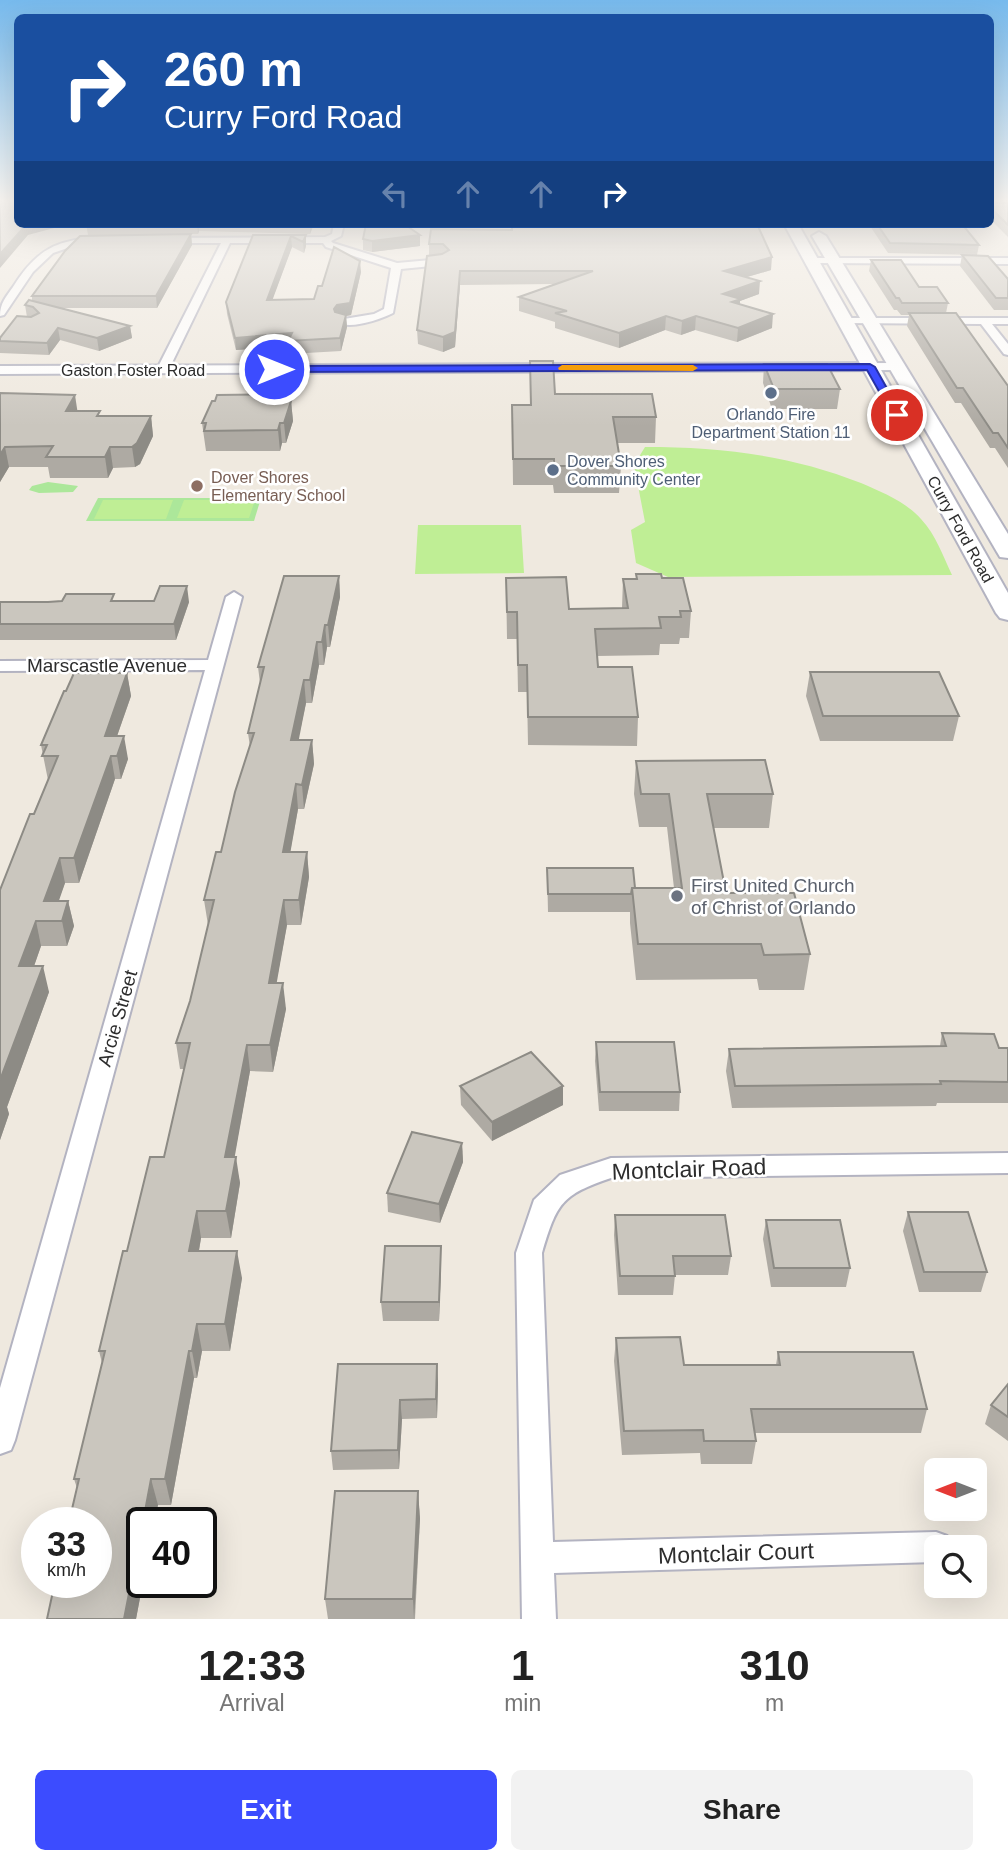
<!DOCTYPE html>
<style>
:root{--surface:#fff;--page:#f2f2f2;--text:#222;--muted:#767676;--accent:#3c4cff}
body{margin:0;font-family:Arial,sans-serif;background:var(--page);color:var(--text);height:100vh;display:flex;flex-direction:column;font-size:26px;white-space:nowrap}
*{box-sizing:border-box;margin:0}
p{font-size:23px;color:var(--muted)}
.icon{flex:none;width:38px;height:38px;fill:none;stroke:currentColor;stroke-width:2;stroke-linecap:round;stroke-linejoin:round}
.map{position:relative;height:1619px;overflow:hidden}
.side{display:flex;flex-direction:column;background:var(--surface);flex:1}
.side>*{flex:none}
.banner{position:absolute;left:14px;top:14px;width:980px;height:214px;border-radius:10px;box-shadow:0 7px 28px #0002;background:#1a4fa0;color:#fff;overflow:hidden}
.needle{width:46px;rotate:270deg}
.controls{position:absolute;left:924px;top:1458px;display:grid;gap:14px}
.controls a{display:grid;place-items:center;width:63px;height:63px;border-radius:10px;background:var(--surface);box-shadow:0 7px 28px #0002;font-size:35px}
.speed{position:absolute;left:21px;top:1507px;display:flex;gap:14px;font-size:35px;font-weight:700;text-align:center}
.speed>*{display:grid;place-content:center;width:91px;height:91px;border-radius:50%;background:var(--surface);box-shadow:0 7px 28px #0002;line-height:1}
.speed small{font-size:18px;font-weight:400}
.speed .limit{border:4px solid #111;border-radius:10px;background:#fff;color:#111}
.pin{position:absolute;display:grid;place-items:center;width:60px;height:60px;color:#fff;margin:-30px;border:4px solid #fff;border-radius:50%;box-shadow:0 2px 7px #0007}
.me{position:absolute;width:77px;margin:-38px;rotate:90deg;stroke-linejoin:round;filter:drop-shadow(0 0 5px #0008)}
.turn{display:flex;align-items:center;gap:24px;height:147px;padding:0 35px;font-size:32px}
.turn .icon{width:91px;height:91px;stroke-width:2.5}
.turn b{display:block;font-size:49px;line-height:60px}
.lanes{display:flex;align-items:center;height:66px;padding:0 35px;background:#0003;justify-content:center;gap:35px;direction:ltr}
.lanes .off{opacity:.35}
.eta{display:flex;justify-content:space-evenly;align-items:center;height:119px;text-align:center}
.eta b{font-size:42px;font-weight:700;line-height:49px}
.button{display:flex;gap:14px;margin-top:auto;padding:14px 35px}
.button a{flex:1;height:80px;border-radius:10px;background:var(--accent);color:#fff;font-size:28px;font-weight:700;line-height:80px;text-align:center}
.button a+a{background:var(--page);color:var(--text)}
.map>svg:first-child{display:block}
</style>
<div class="map">
<svg width="1008" height="1619" viewBox="0 0 1008 1619">
<rect width="100%" height="100%" fill="#efe9df"/>
<g fill="#ace79a">
<path d="M48,482L78,486L73,492L39,493L29,490L32,486Z"/>
<path d="M98,498H261L254,521H86Z"/>
</g>
<g fill="#bfee95">
<path d="M645,447C721,447 790,455 861,483C882,492 906,502 921,519C936,535 943,556 952,575L668,577L636,563L631,530L645,522L634,465Z"/>
<path d="M103,500H173L166,519H94Z"/>
<path d="M184,500H255L249,518H177Z"/>
<path d="M418,525H521L524,573L415,574Z"/>
</g>
<g fill="none" stroke-linecap="round" stroke-linejoin="round">
<defs>
<g id="minor">
<path d="M334,224H344L341,236L331,241L333,243L397,263L442,259L447,262L442,265L401,269L393,313C379,320 349,330 337,322L338,320L374,314L384,309L391,268L326,247L323,243H230L169,369L159,371L157,369L221,243H165L162,242V238L325,237L332,234Z"/>
<path d="M100,237L103,238V242L79,244L53,253L33,272L4,315L0,316C0,303 6,297 13,287C37,249 56,240 100,237Z"/>
<path d="M809,258H1008V264L812,263L809,262Z"/>
<path d="M846,318H1008V324H992L1008,344V355L1004,354L981,324L842,323V319Z"/>
<path d="M234,592L242,597L15,1440L11,1450L0,1454V1388L205,670L0,671V661L208,660L226,597Z"/>
<path d="M1008,1153V1173L611,1178C561,1195 557,1203 542,1253L553,1542L936,1532L947,1536L952,1547H936V1562L554,1573L556,1619H522L516,1253L534,1200L560,1175L611,1158Z"/>
</g>
<path id="tertiary" d="M897,363L904,367L902,370L0,374V366Z"/>
<g id="secondary">
<path d="M784,224H798L1008,593V620L1000,618L996,613Z"/>
<path d="M819,232L826,236L1008,534V558L1000,557L997,552L812,236Z"/>
</g>
</defs>
<use href="#minor" stroke="#b3b3c1" stroke-width="4"/>
<use href="#tertiary" stroke="#b3b3c1" stroke-width="4"/>
<use href="#secondary" stroke="#b3b3c1" stroke-width="4"/>
<use href="#minor" fill="#fff" fill-rule="evenodd"/>
<use href="#tertiary" fill="#fff" fill-rule="evenodd"/>
<use href="#secondary" fill="#fff" fill-rule="evenodd"/>
</g>
<g fill="#aeaaa3">
<path d="M990,199H1008V201L991,202L1008,203V237L990,219Z"/>
<path d="M86,224H314L310,234L199,231L198,234H191L192,245L157,308H62L130,326L132,338L99,351L60,340L49,355L0,353V338L27,317L25,305L32,301V296L156,235H88Z"/>
<path d="M849,224H962L979,245L977,255L888,253L870,226H851Z"/>
<path d="M512,230L771,270L747,277L759,294L740,301V304L772,328L737,342L695,330L681,335L665,330L619,348L555,328V322L519,311V297L554,284L460,285L455,347L443,352L418,344L417,330L429,256V244Z"/>
<path d="M253,235H306V246L304,253L292,247L272,300L314,299L322,286L361,272L351,315L346,316L347,327L341,351L289,354L288,346L236,350L227,314L226,302Z"/>
<path d="M363,239L420,246L372,252L363,250Z"/>
<path d="M962,255L1008,279V310H994L960,266Z"/>
<path d="M871,260L948,303L946,313L1008,386V468L995,448H990L961,403H955L907,326L909,315H901L897,310H894L869,271Z"/>
<path d="M530,361L555,394L656,417L655,443H617L621,466L619,493H554L553,485H513L512,405H530Z"/>
<path d="M764,364L840,389L837,409H772L763,383Z"/>
<path d="M0,393L101,416H151L153,436L140,464L135,467L113,468L108,478H50L48,467H9L0,482Z"/>
<path d="M289,401H291L293,421L286,443H282L280,451H206L202,423Z"/>
<path d="M636,574L662,578L691,611L689,638H680L679,644H660L659,655L597,656L598,667L638,717L637,746L528,745L527,692H518L517,639H507L506,578L569,609L622,608L623,579H636Z"/>
<path d="M339,576L340,597L330,647H327L324,665H319L312,703H306L298,740H312L314,764L304,809H298L290,852H307L309,877L301,925H287L276,983L286,1009L273,1072L250,1071L234,1157L240,1183L231,1238H201L199,1251L242,1278L230,1351H202L197,1378H194L171,1505H158L154,1522H142V1582H143L136,1619L77,1488L74,1479L102,1363L99,1351L127,1251L164,1157L184,1069H180L176,1043L190,1001L208,925L204,900L221,852L250,747L248,733L260,683L258,667Z"/>
<path d="M115,601L189,602L176,640H0V602Z"/>
<path d="M810,672L959,716L953,741H820L806,696Z"/>
<path d="M127,673L131,696L117,736L128,759L121,779H115L79,883H65L58,901H68L74,926L67,946H41L34,966L49,992L7,1107L9,1114L0,1140V890L48,780L41,745L66,691Z"/>
<path d="M636,761L773,794L769,828H713L726,893L810,954L804,990H759L757,979L636,980L630,923V912H548L547,868L635,888H674L667,827H639L634,794Z"/>
<path d="M942,1033L999,1048H1008V1103H937L936,1106L732,1108L726,1071L729,1049L940,1046Z"/>
<path d="M596,1042L680,1092L679,1111H599L595,1061Z"/>
<path d="M460,1086H563V1105L492,1141L461,1105Z"/>
<path d="M462,1143L463,1162L440,1223L388,1212L387,1193Z"/>
<path d="M908,1212L987,1272L981,1292H919L903,1231Z"/>
<path d="M615,1215L731,1256L728,1275H675L673,1295H618L614,1235Z"/>
<path d="M766,1220L850,1268L846,1287H771L763,1239Z"/>
<path d="M441,1246V1266L439,1321H383L381,1302Z"/>
<path d="M616,1338L684,1365H776L778,1352L927,1409L921,1433H755L756,1441L752,1464H701L700,1453L622,1455L614,1361Z"/>
<path d="M437,1364L438,1383L437,1418L402,1419L399,1469L333,1470L331,1451Z"/>
<path d="M1008,1384V1441L985,1424L991,1405Z"/>
<path d="M418,1491L420,1519L415,1619H328L325,1599Z"/>
</g>
<g fill="#8d8b85">
<path d="M26,224H69L28,235L0,268V254Z"/>
<path d="M197,224H199V231L198,234Z"/>
<path d="M310,224H314L310,234Z"/>
<path d="M191,234L192,245L157,308L156,296Z"/>
<path d="M306,235V246L304,253L303,242Z"/>
<path d="M420,235V246L372,252V241Z"/>
<path d="M291,236L292,247L268,312L267,300Z"/>
<path d="M772,257L771,270L723,284L724,271Z"/>
<path d="M360,261L361,272L351,315L346,316L347,327L341,351L340,338L334,309Z"/>
<path d="M460,271V285L455,347L443,352V337Z"/>
<path d="M760,281L759,294L740,301L739,313L723,294Z"/>
<path d="M773,314L772,328L737,342L738,328Z"/>
<path d="M666,316L665,330L619,348V333Z"/>
<path d="M696,316L695,330L681,335L682,321Z"/>
<path d="M130,326L132,338L99,351L97,338Z"/>
<path d="M58,328L60,340L49,355L47,343Z"/>
<path d="M292,333L288,341V346L236,350L235,338Z"/>
<path d="M289,394L290,406L291,401L293,421L286,443L284,423Z"/>
<path d="M75,395L78,415L66,411Z"/>
<path d="M151,416L153,436L140,464L135,467L132,447Z"/>
<path d="M280,423L282,443L280,451L278,430Z"/>
<path d="M5,447L9,467L0,482V455Z"/>
<path d="M110,447L113,468L108,478L105,457Z"/>
<path d="M339,576L340,597L330,647L328,625Z"/>
<path d="M187,586L189,602L176,640L174,624Z"/>
<path d="M325,625L327,647L324,665L322,642Z"/>
<path d="M317,642L319,665L312,703L310,680Z"/>
<path d="M127,673L131,696L109,759L105,736Z"/>
<path d="M304,680L306,703L294,764L291,740Z"/>
<path d="M124,736L128,759L121,779L117,756Z"/>
<path d="M312,740L314,764L304,809L302,785Z"/>
<path d="M111,756L115,779L79,883L74,858Z"/>
<path d="M296,784L298,809L286,877L283,852Z"/>
<path d="M307,852L309,877L301,925L299,900Z"/>
<path d="M60,858L65,883L52,921L44,901Z"/>
<path d="M284,900L287,925L272,1009L269,983Z"/>
<path d="M68,901L74,926L67,946L62,921Z"/>
<path d="M36,921L41,946L25,992L19,966Z"/>
<path d="M43,966L49,992L7,1107L9,1114L0,1140V1080Z"/>
<path d="M283,983L286,1009L273,1072L270,1045Z"/>
<path d="M247,1045L250,1071L230,1183L225,1157Z"/>
<path d="M563,1086V1105L492,1141V1122Z"/>
<path d="M462,1143L463,1162L440,1223L439,1204Z"/>
<path d="M236,1157L240,1183L231,1238L226,1211Z"/>
<path d="M197,1211L201,1238L194,1278L189,1251Z"/>
<path d="M441,1246V1266L439,1321V1302Z"/>
<path d="M237,1251L242,1278L230,1351L225,1324Z"/>
<path d="M197,1324L202,1351L197,1378L192,1351Z"/>
<path d="M189,1351L194,1378L171,1505L165,1479Z"/>
<path d="M437,1364L438,1383L437,1418L436,1399Z"/>
<path d="M400,1400L402,1419L399,1469L398,1450Z"/>
<path d="M151,1479L158,1505L154,1522H143Z"/>
<path d="M418,1491L420,1519L414,1619L413,1599Z"/>
<path d="M142,1527V1582H143L136,1619H124Z"/>
</g>
<g fill="#cac6be" stroke="#8d8b85" stroke-width="2">
<path d="M0,199H18V224H27L0,254Z"/>
<path d="M990,201L992,203H1008V225L990,207Z"/>
<path d="M366,224H404L420,235L372,241L363,239Z"/>
<path d="M512,224H757L772,257L724,271L760,281L723,294L741,299L732,302L773,314L738,328L696,316L682,321L666,316L619,333L555,313L567,311L519,297L593,271H460L455,332L443,337L417,330L427,256L442,254L449,250L443,244H429L431,229L512,230Z"/>
<path d="M877,224H962L979,245L890,243Z"/>
<path d="M191,234L156,296H32L65,251L80,236Z"/>
<path d="M253,235H306L303,242L291,236L267,300L314,299L318,286H322L334,247L360,261L350,303L337,305L334,309L335,312L346,315L340,338L288,341L292,333L235,338L226,302Z"/>
<path d="M962,255L988,256L1008,279V298H996Z"/>
<path d="M871,260H901L919,287H937L948,303H902L899,298H896Z"/>
<path d="M29,300L130,326L97,338L58,328L47,343L0,341V338L17,316L31,317L39,313L33,307L25,305Z"/>
<path d="M909,313H956L1008,386V448L998,433H993L963,388H957Z"/>
<path d="M530,361H553L555,394H652L656,417H613L621,466H554V459H513L512,405H531Z"/>
<path d="M764,364H827L840,389H774Z"/>
<path d="M0,393L75,395L66,411H100L97,416H151L137,443L132,447H110L105,457H46L53,446L5,447L0,455Z"/>
<path d="M289,394L287,401H291L284,423H280L278,430L204,431L206,423H202L212,401H215L217,395Z"/>
<path d="M636,574H661L662,578H683L691,611H680L681,617H659L661,628L595,629L598,667H632L638,717H528L527,665H518L517,612H507L506,578L566,577L569,609L628,608L623,579H637Z"/>
<path d="M284,576H339L328,625H325L322,642H317L310,680H304L291,740H312L302,785L296,784L283,852H307L299,900H284L269,983H283L270,1045H247L225,1157H236L226,1211H197L189,1251H237L225,1324H197L192,1351H189L165,1479H151L143,1522H142V1527L124,1619H47L55,1582H96V1522H69L79,1479H74L105,1351H99L123,1251H127L150,1157H164L190,1043H176L190,1001L214,900H204L216,852H221L235,792L254,733H248L264,667H258Z"/>
<path d="M160,586H187L174,624H0V602H48L62,601L66,594H114L111,601H154Z"/>
<path d="M810,672H939L959,716H823Z"/>
<path d="M74,673H127L105,736H124L117,756H111L74,858H60L44,901H68L62,921H36L19,966H43L0,1080V890L30,814H34L58,756H42L47,745H41L64,691H66Z"/>
<path d="M765,760L773,794H707L726,893H794L810,954L764,955L761,944H638L632,888H682L669,794H641L636,761Z"/>
<path d="M547,868H633L635,888H632L631,894H548Z"/>
<path d="M942,1033L994,1034L999,1048H1008V1082L940,1081L941,1084L735,1086L729,1049L946,1046Z"/>
<path d="M596,1042H674L680,1092H600Z"/>
<path d="M531,1052L563,1086L492,1122L460,1086Z"/>
<path d="M412,1132L462,1143L439,1204L387,1193Z"/>
<path d="M908,1212H968L987,1272H924Z"/>
<path d="M615,1215H725L731,1256H673L675,1276H620Z"/>
<path d="M766,1220H840L850,1268H774Z"/>
<path d="M385,1246H441L439,1302H381Z"/>
<path d="M680,1337L684,1365H780L778,1352H913L927,1409H751L756,1441H704L703,1430L624,1431L616,1338Z"/>
<path d="M338,1364H437L436,1399L400,1400L398,1450L331,1451Z"/>
<path d="M1008,1384V1417L991,1405Z"/>
<path d="M335,1491H418L413,1599H325Z"/>
</g>
<linearGradient id="sky" x2="0" y2="1"><stop stop-color="#77baed"/><stop offset="0.47" stop-color="#f8f5f1"/><stop offset="1" stop-color="#f8f5f1" stop-opacity="0"/></linearGradient>
<rect width="1008" height="426" fill="url(#sky)"/>
<path fill="#3c4cff" stroke="#2731a6" stroke-width="2" d="M870,364L875,367L902,415L901,418H894L867,370L274,372L270,369L274,366Z"/>
<path fill="#f59e0b" d="M562,365H693L698,368L693,371L559,370L558,368Z"/>
<g fill="#5c6f8a" stroke="#fff" stroke-width="2.5">
<circle cx="771" cy="393" r="7"/>
<circle cx="553" cy="470" r="7"/>
</g>
<circle fill="#8d6e63" stroke="#fff" stroke-width="2.5" cx="197" cy="486" r="7"/>
<circle fill="#6b7280" stroke="#fff" stroke-width="2.5" cx="677" cy="896" r="7"/>
<g text-anchor="middle" stroke-width="5" stroke-linejoin="round" paint-order="stroke">
<g font-size="16" fill="#2d2d2d" stroke="#fff">
<text x="133" y="376">Gaston Foster Road</text>
<text transform="translate(961 529) rotate(61)" y="6">Curry Ford Road</text>
</g>
<g font-size="16" fill="#4e5e75" stroke="#fff">
<text x="771" y="420">Orlando Fire<tspan x="771" dy="18">Department Station 11</tspan></text>
<text x="567" y="467" text-anchor="start">Dover Shores<tspan x="567" dy="18">Community Center</tspan></text>
</g>
<g font-size="16" fill="#785e54" stroke="#fff" text-anchor="start">
<text x="211" y="483">Dover Shores<tspan x="211" dy="18">Elementary School</tspan></text>
</g>
<g font-size="19" fill="#2d2d2d" stroke="#fff">
<text x="107" y="672">Marscastle Avenue</text>
<text transform="translate(117 1018) rotate(-74)" y="7">Arcie Street</text>
</g>
<g font-size="19" fill="#5b616d" stroke="#fff" text-anchor="start">
<text x="691" y="892">First United Church<tspan x="691" dy="22">of Christ of Orlando</tspan></text>
</g>
<g font-size="23" fill="#2d2d2d" stroke="#fff">
<text transform="translate(689 1169) rotate(-2)" y="8">Montclair Road</text>
<text transform="translate(736 1553) rotate(-2)" y="8">Montclair Court</text>
</g>
</g>
</svg>
<div class="controls">
<a><svg class="needle" viewBox="-14 -14 28 28"><path d="M0-13l5 13h-10z" fill="#e53935"/><path d="M0 13l5-13h-10z" fill="#767676"/></svg></a>
<a><svg class="icon" aria-label="search" viewBox="0 0 24 24"><circle cx="10" cy="10" r="6"/><path d="M15 15l6 6"/></svg></a>
</div>
<div class="speed"><div>33<small>km/h</small></div><div class="limit">40</div></div>
<div class="pin" style="left:897px;top:415px;background:#d93025"><svg class="icon" aria-label="arrive" viewBox="0 0 24 24"><path d="M6 21V4h12l-3 4 3 4H6"/></svg></div>
<svg class="me" style="left:274px;top:369px" viewBox="-20 -20 40 40"><circle r="17" fill="#3c4cff" stroke="#fff" stroke-width="3"/><path d="M0-11L8 9 0 5-8 9z" fill="#fff"/></svg>
<div class="banner">
<div class="turn"><svg class="icon" aria-label="right" viewBox="0 0 24 24"><path d="M7 20v-9h11M14 6l5 5-5 5"/></svg><div><b>260 m</b>Curry Ford Road</div></div>
<div class="lanes"><svg class="icon off" aria-label="left" viewBox="0 0 24 24"><path d="M17 20v-9H6M10 6l-5 5 5 5"/></svg><svg class="icon off" aria-label="ahead" viewBox="0 0 24 24"><path d="M12 20V5M6 11l6-6 6 6"/></svg><svg class="icon off" aria-label="ahead" viewBox="0 0 24 24"><path d="M12 20V5M6 11l6-6 6 6"/></svg><svg class="icon" aria-label="right" viewBox="0 0 24 24"><path d="M7 20v-9h11M14 6l5 5-5 5"/></svg></div>
</div>
</div>
<section class="side">
<div class="eta">
<div><b>12:33</b><p>Arrival</p></div>
<div><b>1</b><p>min</p></div>
<div><b>310</b><p>m</p></div>
</div>
<div class="button"><a>Exit</a><a>Share</a></div>
</section>
